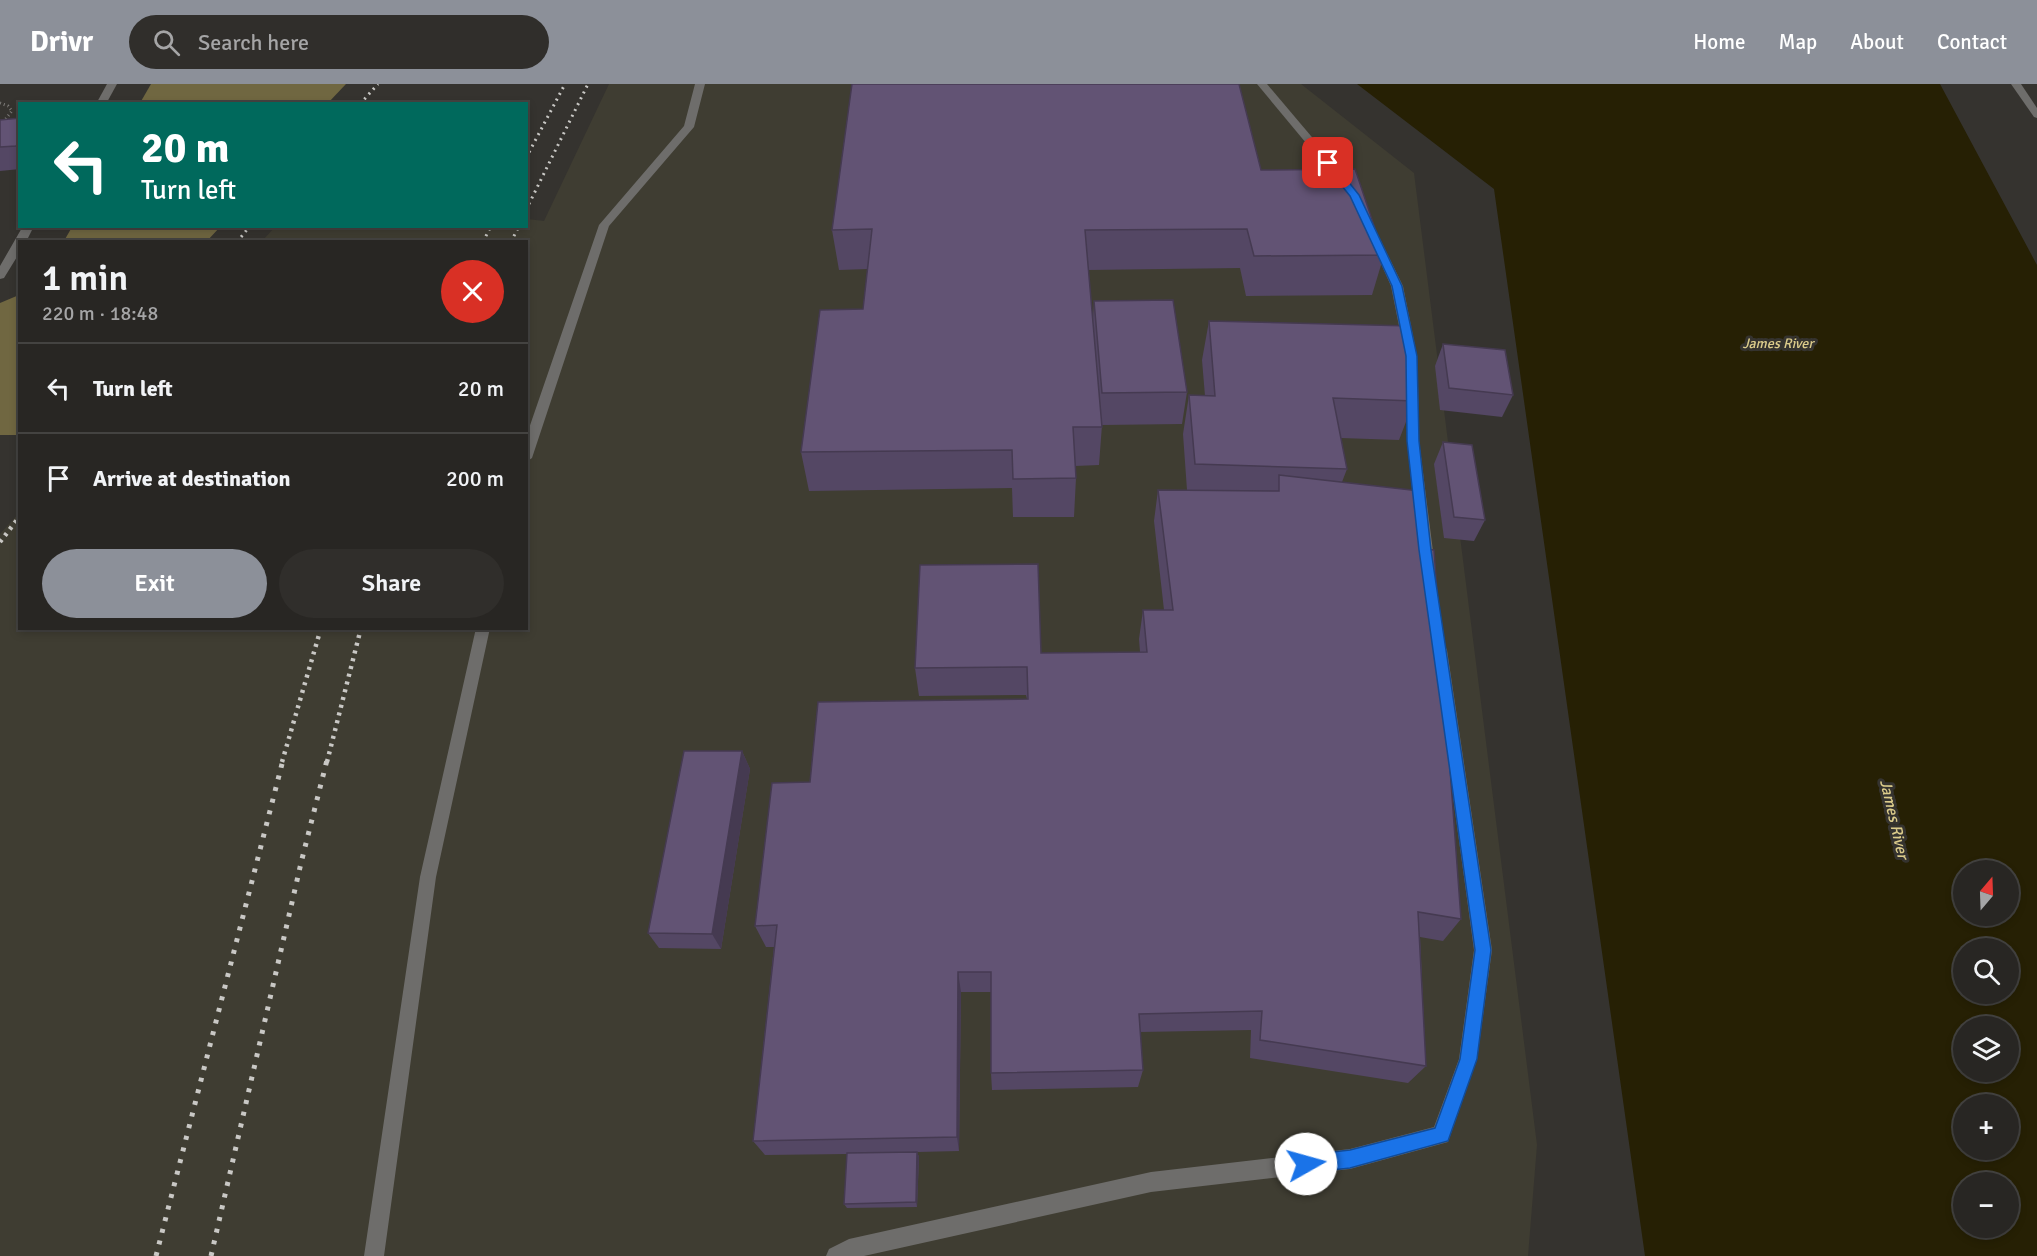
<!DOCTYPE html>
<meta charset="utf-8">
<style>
:root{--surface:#282623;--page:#302e2b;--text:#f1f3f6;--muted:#a5a5a6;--line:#444341;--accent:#8c9099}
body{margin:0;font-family:Signika,sans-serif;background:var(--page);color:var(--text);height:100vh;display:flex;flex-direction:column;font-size:22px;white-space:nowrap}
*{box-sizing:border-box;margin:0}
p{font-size:20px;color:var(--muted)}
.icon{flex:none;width:33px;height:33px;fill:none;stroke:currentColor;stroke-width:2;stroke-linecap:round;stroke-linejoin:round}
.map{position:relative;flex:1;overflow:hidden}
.side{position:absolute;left:18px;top:156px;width:510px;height:390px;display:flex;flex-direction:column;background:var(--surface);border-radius:0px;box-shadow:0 3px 9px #0003,0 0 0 2px var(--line)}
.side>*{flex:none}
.guide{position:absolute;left:18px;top:18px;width:510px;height:126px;border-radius:0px;box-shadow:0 3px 9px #0003,0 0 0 2px var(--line);background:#00695c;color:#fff;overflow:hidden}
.needle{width:39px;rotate:19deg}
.tools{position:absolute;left:1953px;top:776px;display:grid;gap:12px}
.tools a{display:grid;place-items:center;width:66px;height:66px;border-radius:50%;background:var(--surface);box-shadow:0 3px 9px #0003,0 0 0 2px var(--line);font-size:30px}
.pin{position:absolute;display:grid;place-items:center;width:51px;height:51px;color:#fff;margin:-26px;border-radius:12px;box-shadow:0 3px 9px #0006}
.me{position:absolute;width:66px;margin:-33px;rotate:83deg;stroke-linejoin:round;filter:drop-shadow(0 0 4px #0008)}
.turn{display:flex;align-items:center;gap:21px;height:126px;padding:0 24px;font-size:27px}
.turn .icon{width:78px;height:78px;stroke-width:2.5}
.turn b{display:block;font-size:42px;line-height:51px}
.round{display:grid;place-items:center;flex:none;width:63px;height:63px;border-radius:32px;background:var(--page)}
.headline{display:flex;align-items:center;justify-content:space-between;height:102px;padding:0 24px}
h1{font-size:36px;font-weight:600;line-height:45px}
.button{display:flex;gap:12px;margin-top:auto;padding:12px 24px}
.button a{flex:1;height:69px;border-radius:36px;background:var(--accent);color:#fff;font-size:24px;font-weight:600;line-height:69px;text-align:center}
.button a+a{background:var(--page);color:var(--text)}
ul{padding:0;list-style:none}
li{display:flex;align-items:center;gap:18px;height:90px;padding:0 24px;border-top:2px solid var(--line)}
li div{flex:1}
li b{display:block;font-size:22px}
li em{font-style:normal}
header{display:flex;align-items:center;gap:36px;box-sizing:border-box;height:84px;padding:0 30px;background:var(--accent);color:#fff}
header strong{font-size:28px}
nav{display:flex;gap:33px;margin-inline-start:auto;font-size:21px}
.search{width:420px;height:54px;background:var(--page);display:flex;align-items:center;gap:15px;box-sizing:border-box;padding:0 21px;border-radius:33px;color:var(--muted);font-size:22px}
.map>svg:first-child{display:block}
</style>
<header>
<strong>Drivr</strong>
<div class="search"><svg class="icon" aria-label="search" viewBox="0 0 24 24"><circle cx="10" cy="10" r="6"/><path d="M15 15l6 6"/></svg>Search here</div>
<nav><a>Home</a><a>Map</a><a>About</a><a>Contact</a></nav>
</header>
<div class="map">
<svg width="2037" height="1172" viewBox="0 0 2037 1172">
<rect width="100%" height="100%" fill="#35332f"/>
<path fill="#3f3d32" d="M609,0H1301L1414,89L1537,1061L1528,1172H0V450L19,429L20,544H526V158L262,157L275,143L526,142L527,135L544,137Z"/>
<g fill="#706741">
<path d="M151,0H346L328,19H140Z"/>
<path d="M72,143V142L220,143L207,157H64Z"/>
<path d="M19,211V351H0V219Z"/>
</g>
<path fill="#262004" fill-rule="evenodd" d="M1357,0H1940L2037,181V1172H1645L1494,105ZM1964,786H2008V831H1964ZM1964,864H2008V909H1964ZM1964,942H2008V987H1964ZM1964,1020H2008V1065H1964ZM1964,1098H2008V1143H1964Z"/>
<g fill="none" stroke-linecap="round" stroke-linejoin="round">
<path stroke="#7e7c79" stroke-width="3" stroke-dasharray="1 3" stroke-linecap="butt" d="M0,19L8,22L12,27L0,42"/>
<g fill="#6e6d6b" fill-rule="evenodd">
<path d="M695,0H705L694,43L609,142L532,374L526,378V353L599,141L684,42Z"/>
<path d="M1257,0H1267L1349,97V101H1341Z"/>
<path d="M1376,154L1381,157L1403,202L1415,262L1413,265L1409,266L1403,262L1391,202L1371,157Z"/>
<path d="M1412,297L1418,301L1419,357L1435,483L1428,488L1421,483L1407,357L1406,301Z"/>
<path d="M476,544H490L436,793L384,1172H364L420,793Z"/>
<path d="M1440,560L1445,562L1447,566L1492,866L1477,975L1448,1058L1350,1085L1151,1108L864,1172H826L829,1165L849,1155L1151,1088L1350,1065L1434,1043L1459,975L1474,866L1433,566L1435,562Z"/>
</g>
<g fill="#6e6d6b" fill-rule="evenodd">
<path d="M107,0H117L106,20H96Z"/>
<path d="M23,142H34L26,158H20V168L4,194L0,195V182Z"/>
</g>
<path fill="#6e6d6b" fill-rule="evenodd" d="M2011,0H2021L2037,24V34L2034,33Z"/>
<g stroke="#c9c8c5" stroke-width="3" stroke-dasharray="2 4.5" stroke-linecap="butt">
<path d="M360,20L378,0"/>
<path d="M526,74L565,0"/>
<path d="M526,126L588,0"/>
<path d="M237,158L250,142"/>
<path d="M483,158L491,142"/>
<path d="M511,158L519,142"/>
</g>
<g stroke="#c9c8c5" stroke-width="4.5" stroke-dasharray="3 5" stroke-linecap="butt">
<path d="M0,458L20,432"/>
<path d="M282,678L321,544"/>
<path d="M327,678L361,544"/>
</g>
<g stroke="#c9c8c5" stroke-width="5" stroke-dasharray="4 8" stroke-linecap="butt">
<path d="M156,1172L283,676"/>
<path d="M211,1172L301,779L327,676"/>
</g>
</g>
<g fill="#544764">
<path d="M20,34V85L0,87V36Z"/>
<path d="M1261,86L1384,171L1372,211L1246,212L1240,184L1088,186L1093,235L1094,217L1187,308L1182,340L1102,341L1099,381L1075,382L1076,394L1074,433H1013L1012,404L809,407L801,368L863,225L868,185L839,186L832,146Z"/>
<path d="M1209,237L1414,317L1399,356L1341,354L1347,385L1342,398L1425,465L1461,835L1443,857L1420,853L1426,982L1408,999L1250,974L1251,946L1140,948L1143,986L1138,1003L992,1006L991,989V908H961L959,1067L917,1068L919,1073L917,1123L847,1124L844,1120L847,1070L765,1071L753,1057L774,863H766L755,842L810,698L1027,615L1026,611L919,612L915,584L1041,569L1140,568L1139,555L1143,526H1164L1154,437L1158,406H1187L1183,350L1189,311L1205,312L1202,276Z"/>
<path d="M1443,260L1513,311L1502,333L1440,326L1435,282Z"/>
<path d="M1443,358L1485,436L1474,457L1444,454L1434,380Z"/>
<path d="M742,667L750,685L721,865L659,864L648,849Z"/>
</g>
<g fill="#453a51">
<path d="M20,57V66L16,62Z"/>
<path d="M742,667L750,685L721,865L712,850Z"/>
<path d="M958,888L961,908L959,1067L957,1053Z"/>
<path d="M917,1068L919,1073L917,1123L916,1118Z"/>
</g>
<g fill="#625374" stroke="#453a51" stroke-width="1.5">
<path d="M852,0H1239L1261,86L1355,85L1384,171L1254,172L1247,145L1085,146L1102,343H1073L1076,394L1013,395L1012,366L801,368L820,226L863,225L872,145L832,146Z"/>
<path d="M20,34V57L16,62L0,63V36Z"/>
<path d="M1173,216L1187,308L1102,309L1094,217Z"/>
<path d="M1209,237L1411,242L1414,317L1333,314L1347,385L1195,380L1189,311L1215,312Z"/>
<path d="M1443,260L1505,266L1513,311L1449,304Z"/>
<path d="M1443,358L1472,361L1485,436L1454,433Z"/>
<path d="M1279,391L1420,407L1425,465L1434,466L1461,835L1418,828L1426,982L1260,956L1262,927L1139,930L1143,986L991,989V888H958L957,1053L753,1057L777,841L755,842L772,699L810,698L818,618L1028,615L1027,583L915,584L920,481L1038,480L1041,569L1147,568L1143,526H1173L1158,406L1279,407Z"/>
<path d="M684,667H742L712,850L648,849Z"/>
<path d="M917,1068L916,1118L844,1120L847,1069Z"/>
</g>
<path fill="#1a73e8" stroke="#114b97" stroke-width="1.5" d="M1325,77H1332L1359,111L1402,202L1417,272L1419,357L1431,466L1491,866L1477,975L1448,1057L1350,1084L1306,1089L1300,1086L1297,1080L1300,1074L1306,1071L1350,1066L1435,1044L1460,975L1475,866L1419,466L1407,357L1406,272L1392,202L1350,112L1325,81Z"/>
<g text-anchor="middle" stroke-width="6" stroke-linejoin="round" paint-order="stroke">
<g font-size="14" font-style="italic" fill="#dccc8b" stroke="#35332f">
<text x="1778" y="264">James River</text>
</g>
<g font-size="16" font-style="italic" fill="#dccc8b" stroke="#35332f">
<text transform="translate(1895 735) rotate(77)" y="6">James River</text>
</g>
</g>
</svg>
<div class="tools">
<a><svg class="needle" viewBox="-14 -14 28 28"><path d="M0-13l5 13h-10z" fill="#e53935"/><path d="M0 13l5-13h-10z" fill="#a5a5a6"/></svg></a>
<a><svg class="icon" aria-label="search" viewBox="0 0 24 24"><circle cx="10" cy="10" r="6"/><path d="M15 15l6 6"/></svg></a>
<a><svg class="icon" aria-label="layers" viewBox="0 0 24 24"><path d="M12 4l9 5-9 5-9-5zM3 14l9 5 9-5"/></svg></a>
<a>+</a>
<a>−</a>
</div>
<div class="pin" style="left:1328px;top:79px;background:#d93025"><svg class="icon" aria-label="arrive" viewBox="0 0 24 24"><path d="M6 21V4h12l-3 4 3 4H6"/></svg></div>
<svg class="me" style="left:1306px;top:1080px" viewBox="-20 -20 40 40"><circle r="19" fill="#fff"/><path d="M0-13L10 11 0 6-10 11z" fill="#1a73e8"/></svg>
<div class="guide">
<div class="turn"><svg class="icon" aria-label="left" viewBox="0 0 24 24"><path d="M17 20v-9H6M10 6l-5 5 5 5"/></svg><div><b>20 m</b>Turn left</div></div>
</div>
<section class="side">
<div class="headline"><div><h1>1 min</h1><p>220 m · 18:48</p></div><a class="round" style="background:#d93025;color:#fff"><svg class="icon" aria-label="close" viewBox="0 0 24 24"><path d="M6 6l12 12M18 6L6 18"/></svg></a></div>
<ul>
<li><svg class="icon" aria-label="left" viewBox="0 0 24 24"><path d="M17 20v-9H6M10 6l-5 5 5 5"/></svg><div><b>Turn left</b></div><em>20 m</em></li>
<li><svg class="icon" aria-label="arrive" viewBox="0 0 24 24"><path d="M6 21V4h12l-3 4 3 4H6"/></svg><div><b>Arrive at destination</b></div><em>200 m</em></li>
</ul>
<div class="button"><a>Exit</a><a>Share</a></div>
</section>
</div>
